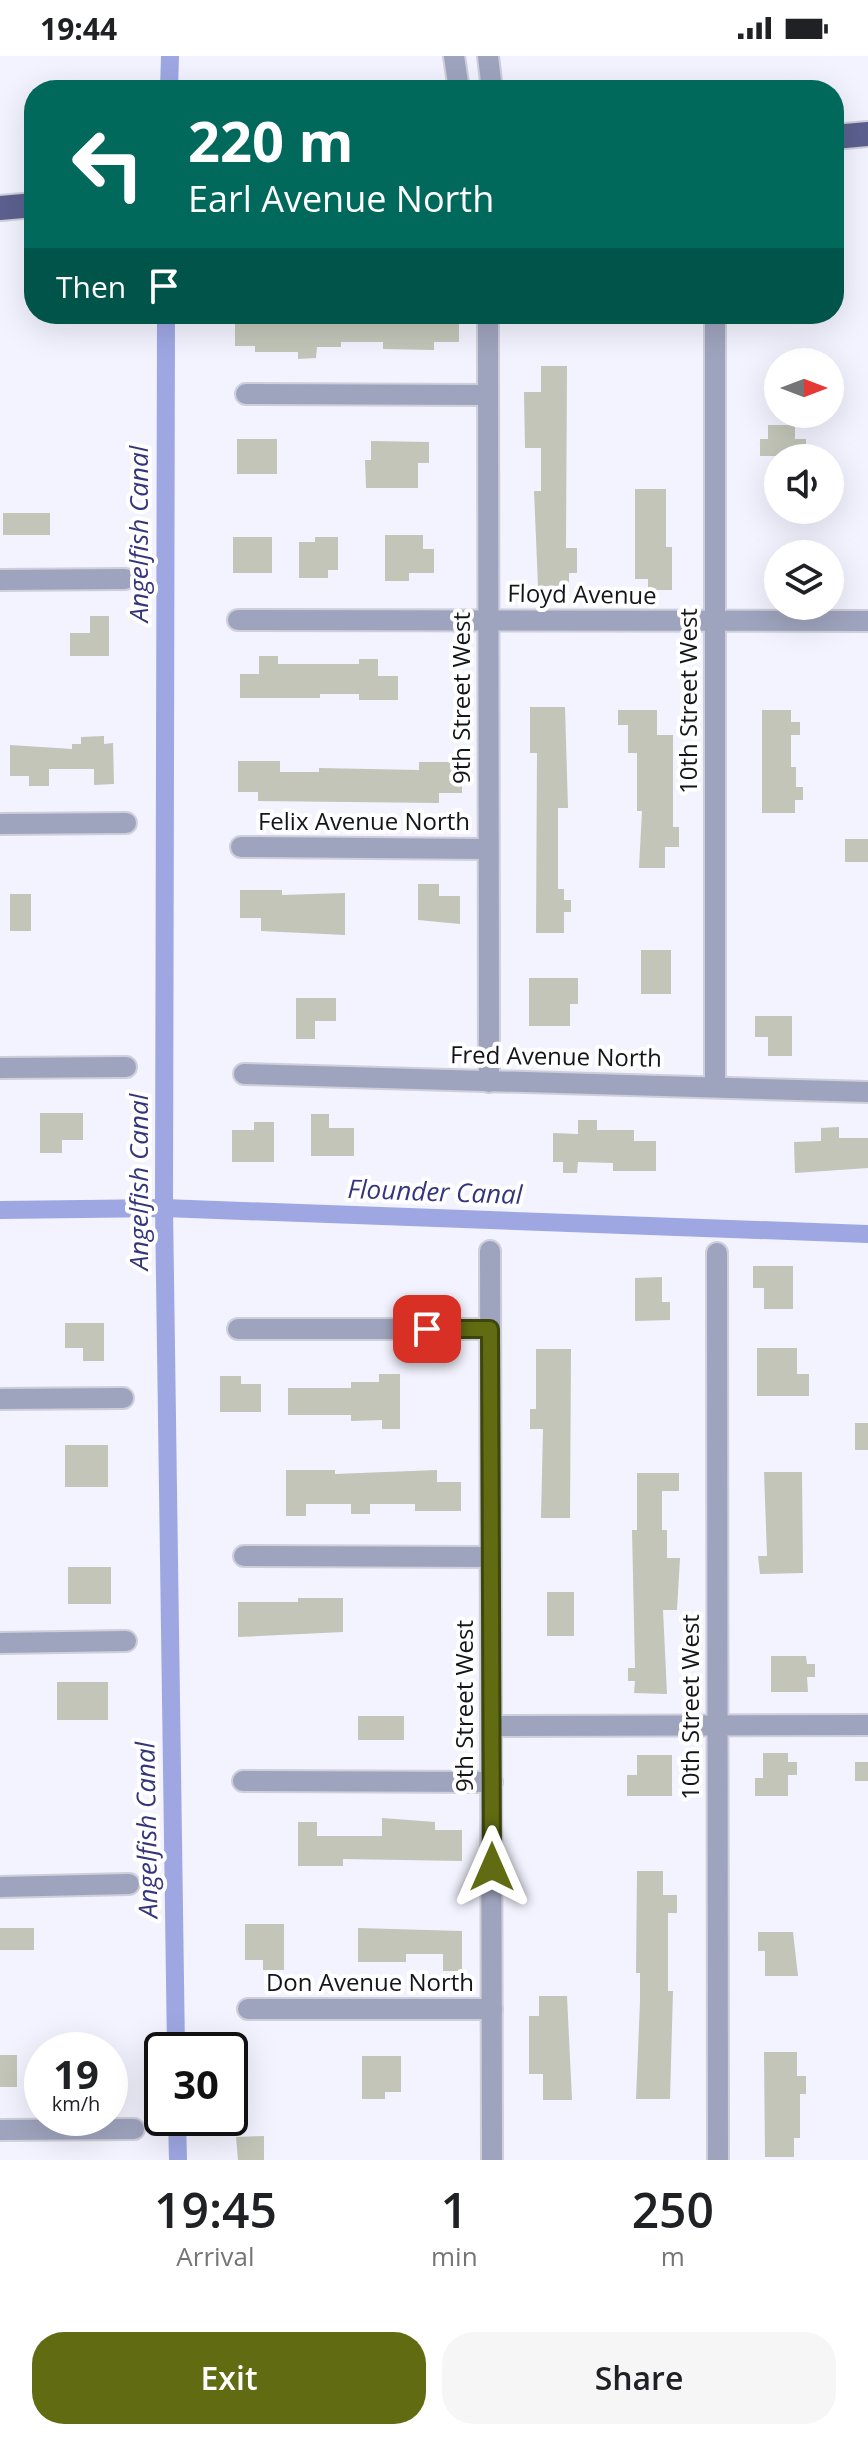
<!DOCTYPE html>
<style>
:root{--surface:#fff;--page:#f6f6f6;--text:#202124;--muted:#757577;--accent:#606b12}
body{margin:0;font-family:"Open Sans",sans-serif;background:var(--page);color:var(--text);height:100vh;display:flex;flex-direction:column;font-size:30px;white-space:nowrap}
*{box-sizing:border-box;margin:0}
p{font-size:26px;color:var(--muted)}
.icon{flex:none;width:44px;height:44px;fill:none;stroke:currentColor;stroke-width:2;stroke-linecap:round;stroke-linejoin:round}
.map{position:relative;height:2104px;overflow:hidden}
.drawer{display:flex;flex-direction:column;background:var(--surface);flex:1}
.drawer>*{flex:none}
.hud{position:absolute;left:24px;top:24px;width:820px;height:244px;border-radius:32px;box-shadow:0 8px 32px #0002;background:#00695c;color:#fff;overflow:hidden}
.needle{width:52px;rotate:90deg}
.controls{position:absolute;left:764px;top:292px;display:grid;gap:16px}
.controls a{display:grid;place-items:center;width:80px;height:80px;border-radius:50%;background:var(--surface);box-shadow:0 8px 32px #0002;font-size:40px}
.speed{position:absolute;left:24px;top:1976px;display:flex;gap:16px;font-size:40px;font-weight:700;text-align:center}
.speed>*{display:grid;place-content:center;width:104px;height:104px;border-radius:50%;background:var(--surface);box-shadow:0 8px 32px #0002;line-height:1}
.speed small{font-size:20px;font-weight:400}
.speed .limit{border:4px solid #111;border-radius:12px;background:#fff;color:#111}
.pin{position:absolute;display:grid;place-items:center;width:68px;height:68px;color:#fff;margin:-34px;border-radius:16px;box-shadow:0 4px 12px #0006}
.me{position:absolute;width:88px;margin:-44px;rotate:0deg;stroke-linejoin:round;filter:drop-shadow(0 0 6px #0008)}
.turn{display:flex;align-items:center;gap:28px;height:168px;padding:0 32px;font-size:36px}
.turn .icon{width:104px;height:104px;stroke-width:2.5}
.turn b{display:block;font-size:56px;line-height:68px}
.then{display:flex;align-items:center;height:76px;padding:0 32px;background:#0003;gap:16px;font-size:30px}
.eta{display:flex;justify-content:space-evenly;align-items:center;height:136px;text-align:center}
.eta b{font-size:48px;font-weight:600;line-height:56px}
.action{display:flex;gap:16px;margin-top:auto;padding:16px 32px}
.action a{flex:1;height:92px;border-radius:32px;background:var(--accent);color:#fff;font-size:32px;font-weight:600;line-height:92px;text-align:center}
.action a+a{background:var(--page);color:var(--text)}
.status{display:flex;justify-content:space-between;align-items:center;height:56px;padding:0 40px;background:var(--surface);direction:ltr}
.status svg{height:22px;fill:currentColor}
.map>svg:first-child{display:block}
</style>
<div class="status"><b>19:44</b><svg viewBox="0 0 49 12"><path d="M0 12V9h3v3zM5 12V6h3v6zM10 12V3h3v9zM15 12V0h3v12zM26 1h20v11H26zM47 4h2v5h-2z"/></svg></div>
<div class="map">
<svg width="868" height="2104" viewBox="0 0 868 2104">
<rect width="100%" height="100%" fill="#f2f3fe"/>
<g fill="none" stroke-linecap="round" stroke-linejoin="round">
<g stroke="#9fa7e3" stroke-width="18">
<path d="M169,34L170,0"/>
<path d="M166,258L164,1152L176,1994"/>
<path d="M0,1154L164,1152L868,1178"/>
<path d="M177,2062L178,2104"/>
</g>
</g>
<g fill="#c2c5b8">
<path d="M235,258H459V286H434V294L383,293V286H341V291H317L316,302L298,303V296H255V290H235Z"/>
<path d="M541,310H567L566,492H577V517H569V530H538L534,435H541V392H525L524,336H541Z"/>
<path d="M768,369H795V383H806V400H760V383H768Z"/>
<rect x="237" y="383" width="40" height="35"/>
<path d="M371,385L429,386V407H418V432H366L365,404H371Z"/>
<path d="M635,433H666V491H672V534H648V523H635Z"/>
<rect x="3" y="457" width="47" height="22"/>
<path d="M385,479H423V493H434V517H409V525H385Z"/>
<rect x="233" y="481" width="39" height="36"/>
<path d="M315,481H338V514H328V522H299V486H315Z"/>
<path d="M90,560H109V600H70V577H90Z"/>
<path d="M259,600H278V608H359V603H378V620H398V644H359V638H320V642H240V618H259Z"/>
<path d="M530,651H565L568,752H558V833H564V844H571V856H564V877H536L537,697H530Z"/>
<path d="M618,654H657V679H673V771H679V791H665V812H639L642,755H637V697H628V669H618Z"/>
<path d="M762,654H791V666H800V679H791V711H796V731H803V744H795V757H762Z"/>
<path d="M104,680V688L113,687L114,728L94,729V713H49V730H29V720H10V689L72,693V688H81V681Z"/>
<path d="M238,705H280V716H319V712L419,714V706H462V737H439V747L258,745V736H238Z"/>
<rect x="845" y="783" width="23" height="23"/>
<path d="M418,828H439V840H460V868L418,864Z"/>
<path d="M240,834H282V839L345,837V879L261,875V862H240Z"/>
<rect x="10" y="838" width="21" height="37"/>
<rect x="641" y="894" width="30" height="44"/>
<path d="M529,922H578V948H570V970H529Z"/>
<path d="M296,942H336V965H315V983H296Z"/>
<path d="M755,960H792V1000H768V981H755Z"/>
<path d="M40,1057H83V1084H62V1097H40Z"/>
<path d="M311,1058H329V1072H354V1100H311Z"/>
<path d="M578,1064H597V1074H634V1085H656V1115H613V1107L578,1106L577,1117H563V1106H553V1077L578,1078Z"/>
<path d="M254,1066H274V1106H232V1074H254Z"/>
<path d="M839,1071V1082H868V1112L795,1117L794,1086L821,1085V1072Z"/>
<path d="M753,1210H793V1253H764V1232H753Z"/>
<path d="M662,1221V1246H670V1264L635,1265V1222Z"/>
<path d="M65,1267H104V1305H83V1292H65Z"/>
<path d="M757,1292H797V1318H809V1340H757Z"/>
<path d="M536,1293H571L570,1462H541L543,1373H530V1353H536Z"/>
<path d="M379,1318H400V1373H382V1364L351,1365V1359H288V1332H351V1326H379Z"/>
<path d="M220,1320H241V1328H261V1356H220Z"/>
<rect x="855" y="1367" width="13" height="27"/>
<rect x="65" y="1389" width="43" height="42"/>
<path d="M286,1414H335V1418L437,1414V1426H461V1455H415V1448H370V1458H351V1448H306V1460H286Z"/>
<path d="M764,1416H802L803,1517L760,1518L758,1500H767Z"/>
<path d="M637,1417H679V1435H662V1474H667V1502H680L677,1554H663L667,1638L634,1637L635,1625H628V1612H635L632,1474H637Z"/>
<rect x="68" y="1511" width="43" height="37"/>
<rect x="547" y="1536" width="27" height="44"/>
<path d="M298,1542H343V1576L238,1581V1546H298Z"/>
<path d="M771,1600H806L807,1608H815V1621H807L808,1636H771Z"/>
<rect x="57" y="1626" width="51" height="38"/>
<rect x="358" y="1660" width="46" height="24"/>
<path d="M763,1697H788V1706H797V1719H788V1740H755V1722H763Z"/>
<path d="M637,1699H672V1740H627V1719H637Z"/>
<rect x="855" y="1706" width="13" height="19"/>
<path d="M382,1762L435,1766V1774H462V1805L343,1803V1810H298V1766H317V1780H382Z"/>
<path d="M637,1815H663V1839H677V1857H668V1935H673L670,2043H636L640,1946V1917H636Z"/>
<path d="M245,1868H284V1914H263V1904H245Z"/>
<rect x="0" y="1872" width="34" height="22"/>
<path d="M358,1872L462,1875V1915H443V1898H406V1906H358Z"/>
<path d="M758,1876H793L798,1920H765V1895H758Z"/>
<path d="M539,1940H567L572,2044H543V2018H529V1960H539Z"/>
<path d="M764,1996H797V2020H806V2038H800V2082H794V2101H765Z"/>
<rect x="0" y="1999" width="17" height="32"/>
<path d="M362,2000H401V2036H385V2043H362Z"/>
<path d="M264,2080V2104H238L236,2081Z"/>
</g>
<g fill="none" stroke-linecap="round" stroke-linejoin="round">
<defs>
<g id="minor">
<path d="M454,0L459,34"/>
<path d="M488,0L492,34"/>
<path d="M488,258L489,1026"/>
<path d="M715,258V1031"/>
<path d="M246,338L488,339"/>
<path d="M0,524L125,523"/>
<path d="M238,564L868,565"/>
<path d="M0,768L126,767"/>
<path d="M241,791L486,793"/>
<path d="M0,1012L126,1011"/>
<path d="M244,1018L868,1036"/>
<path d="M490,1195L492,2104"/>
<path d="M717,1197L718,2104"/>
<path d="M238,1273H490"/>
<path d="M0,1343L123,1342"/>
<path d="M244,1500L490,1501"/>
<path d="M0,1587L126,1585"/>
<path d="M492,1670L868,1669"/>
<path d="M243,1725L492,1726"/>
<path d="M0,1831L129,1828"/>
<path d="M248,1953H492"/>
<path d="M0,2074L134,2073"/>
</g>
<g id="major">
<path d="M834,81L868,78"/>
<path d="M0,152L34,149"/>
</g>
</defs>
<use href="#minor" stroke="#cecfda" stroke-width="24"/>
<use href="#major" stroke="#cecfda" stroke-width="28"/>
<use href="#minor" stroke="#9fa4be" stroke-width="20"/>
<use href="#major" stroke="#5b608f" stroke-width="24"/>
</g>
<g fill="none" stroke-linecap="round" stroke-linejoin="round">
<defs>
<path id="route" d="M427,1273H490L492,1811"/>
</defs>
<use href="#route" stroke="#3e460c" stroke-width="20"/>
<use href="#route" stroke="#606b12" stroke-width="14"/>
</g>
<g text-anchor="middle" stroke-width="8" stroke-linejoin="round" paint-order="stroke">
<g font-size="24" fill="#14151a" stroke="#fff">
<text transform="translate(582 539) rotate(1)" y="8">Floyd Avenue</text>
<text transform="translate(462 642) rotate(-90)" y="8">9th Street West</text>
<text transform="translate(689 645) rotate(-90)" y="8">10th Street West</text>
<text x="364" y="774">Felix Avenue North</text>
<text transform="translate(556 1001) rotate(1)" y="8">Fred Avenue North</text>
<text transform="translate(465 1650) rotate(-90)" y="8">9th Street West</text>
<text transform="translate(691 1651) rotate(-90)" y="8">10th Street West</text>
<text x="370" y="1935">Don Avenue North</text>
</g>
<g font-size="26" font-style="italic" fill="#34357c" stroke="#fff">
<text transform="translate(139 478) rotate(-90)" y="9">Angelfish Canal</text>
<text transform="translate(139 1126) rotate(-90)" y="9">Angelfish Canal</text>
<text transform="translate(435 1136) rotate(2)" y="9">Flounder Canal</text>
<text transform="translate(147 1774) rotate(-91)" y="9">Angelfish Canal</text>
</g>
</g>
</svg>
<div class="controls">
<a><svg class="needle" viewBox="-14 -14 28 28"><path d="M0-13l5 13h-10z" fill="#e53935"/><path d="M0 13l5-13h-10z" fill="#757577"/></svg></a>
<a><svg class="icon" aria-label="sound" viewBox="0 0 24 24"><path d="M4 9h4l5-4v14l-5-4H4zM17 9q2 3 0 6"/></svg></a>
<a><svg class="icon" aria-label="layers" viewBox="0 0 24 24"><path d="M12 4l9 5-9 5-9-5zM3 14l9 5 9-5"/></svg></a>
</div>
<div class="speed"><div>19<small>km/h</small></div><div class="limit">30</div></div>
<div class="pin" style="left:427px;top:1273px;background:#d93025"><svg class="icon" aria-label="arrive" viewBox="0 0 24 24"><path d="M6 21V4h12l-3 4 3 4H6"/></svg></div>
<svg class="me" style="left:492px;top:1811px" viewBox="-20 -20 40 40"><path d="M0-17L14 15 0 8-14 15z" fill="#606b12" stroke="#fff" stroke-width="4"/></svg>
<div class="hud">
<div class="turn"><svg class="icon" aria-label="left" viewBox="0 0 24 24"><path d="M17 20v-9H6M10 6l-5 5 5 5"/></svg><div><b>220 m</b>Earl Avenue North</div></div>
<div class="then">Then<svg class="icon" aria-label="arrive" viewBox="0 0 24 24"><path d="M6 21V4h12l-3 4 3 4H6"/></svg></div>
</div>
</div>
<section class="drawer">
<div class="eta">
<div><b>19:45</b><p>Arrival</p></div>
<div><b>1</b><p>min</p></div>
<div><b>250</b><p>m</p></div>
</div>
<div class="action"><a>Exit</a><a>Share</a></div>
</section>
